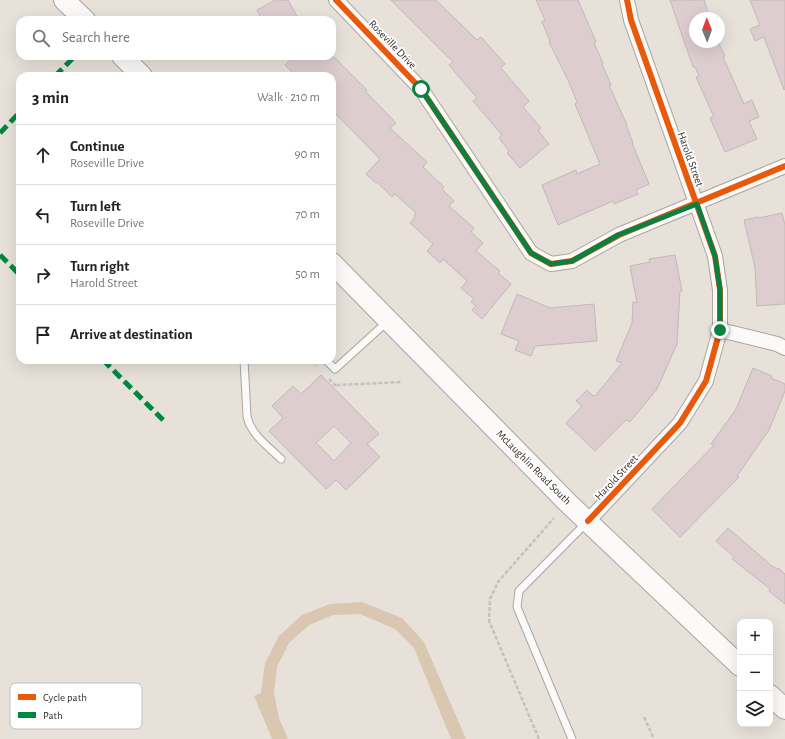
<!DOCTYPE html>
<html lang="en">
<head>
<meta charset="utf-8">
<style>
	:root { --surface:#fff; --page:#f6f6f6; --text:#222; --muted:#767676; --line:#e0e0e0 }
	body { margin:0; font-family:"Alegreya Sans",sans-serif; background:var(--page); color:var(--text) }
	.controls { position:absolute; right:12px; bottom:12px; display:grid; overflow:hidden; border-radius:8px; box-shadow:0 4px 16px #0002 }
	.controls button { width:36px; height:36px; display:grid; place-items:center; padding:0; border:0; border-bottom:1px solid var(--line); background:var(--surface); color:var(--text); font:20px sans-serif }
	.compass { position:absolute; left:689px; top:12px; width:36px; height:36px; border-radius:50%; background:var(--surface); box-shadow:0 4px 16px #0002; rotate:359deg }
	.stop { position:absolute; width:12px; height:12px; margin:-9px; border:3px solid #0b8043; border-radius:50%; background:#fff }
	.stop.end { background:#0b8043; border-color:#fff; box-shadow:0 1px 4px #0008 }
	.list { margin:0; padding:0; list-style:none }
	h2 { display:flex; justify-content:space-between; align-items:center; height:52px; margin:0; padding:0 16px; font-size:17px }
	h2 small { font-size:13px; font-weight:400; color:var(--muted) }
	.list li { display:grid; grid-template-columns:26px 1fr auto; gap:12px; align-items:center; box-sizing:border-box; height:60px; padding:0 16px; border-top:1px solid var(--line) }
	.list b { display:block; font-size:15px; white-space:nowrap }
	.list p { margin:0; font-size:13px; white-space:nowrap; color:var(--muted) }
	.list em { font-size:13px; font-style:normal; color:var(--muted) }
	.icon { flex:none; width:22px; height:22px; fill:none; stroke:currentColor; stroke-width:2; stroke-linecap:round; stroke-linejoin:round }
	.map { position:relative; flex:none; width:785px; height:739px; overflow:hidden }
	.search { position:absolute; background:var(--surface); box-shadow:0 4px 16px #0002; left:16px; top:16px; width:320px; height:44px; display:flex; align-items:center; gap:10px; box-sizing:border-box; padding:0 14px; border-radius:12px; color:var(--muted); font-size:15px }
	.panel { position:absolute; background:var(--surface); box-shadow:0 4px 16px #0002; left:16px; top:72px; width:320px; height:292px; border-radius:12px }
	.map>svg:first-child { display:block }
</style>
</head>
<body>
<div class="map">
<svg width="785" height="739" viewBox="0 0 785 739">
	<rect width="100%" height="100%" fill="#e7e1da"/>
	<!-- green -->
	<path fill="#dac7b1" d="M362 602 402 618 424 642 466 739H451L414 648 395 629 360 614 333 615 309 625 289 643 277 667 274 693 279 718 288 739H272L254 696 261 693 265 663 279 636 302 615 330 604Z"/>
	<!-- building -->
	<g fill="#ddcdce" stroke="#c0bab8" fill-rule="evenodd">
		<path d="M275 0H288L299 20H262L257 10Z"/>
		<path d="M391 0H436L477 40 481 37 505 64 501 68 529 101 523 107 541 128 538 130 549 144 520 168 507 153 509 151 499 138 502 135 473 101 477 98 449 65 453 62Z"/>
		<path d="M536 0H578L596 42 594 43 603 63 602 64 611 85H609L627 125H626L633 143H632L649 184 636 190 638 194 614 204 613 201 558 225 542 185 576 170 577 174 600 164 575 104 577 102 568 80 549 42 550 41 542 22 545 20Z"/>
		<path d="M670 0H704L709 16 702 18H695V42H718L725 56 723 57 744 104 752 100 759 117 749 121 757 139 725 152 710 118 714 117 696 77 699 76 695 67H693Z"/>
		<path d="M750 0H785V89L784 90 764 37 755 41 750 29 760 25Z"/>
		<path d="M294 56H333L367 90 366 92 396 123 390 128 427 162 423 167 444 187 442 189 454 201 449 206 474 228 471 232 483 243 476 251 500 271 498 273 511 284 482 319 472 310 476 306 471 302 474 299 461 288 467 281 443 259 440 263 427 251 433 244 410 223 415 217 414 216 416 213 395 194 392 197 377 182 376 183 366 174 380 159 332 110V76H296L285 65Z"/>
		<path d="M782 213 785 225V304L757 306 755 268 744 220 758 217 759 218Z"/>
		<path d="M675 255 682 291H680L677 344 657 389 630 422 626 420 595 451 566 423 582 406 576 401 587 390 593 396V395L595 396 622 363 616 361 632 323 633 302 637 303 630 266 650 262 649 259Z"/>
		<path d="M517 294 550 308 594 304 597 341 535 346 531 356 515 350 519 341 501 334Z"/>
		<path d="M753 368 772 376 771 378 785 384V391L769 430 737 476 739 477 680 537 652 509 714 445 711 444 736 409Z"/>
		<path d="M321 375 379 434 367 444 380 457 346 490 336 480 326 489 269 431 283 418 272 406 293 386 301 394ZM334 426 351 443 334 461 316 443Z"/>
		<path d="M728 528 772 566 777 569 778 568 785 574V604L769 591 770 589 732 559 734 557 716 541Z"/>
	</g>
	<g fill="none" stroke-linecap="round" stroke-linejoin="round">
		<!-- lane casing -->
		<g stroke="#aaa6a0" stroke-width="9">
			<g id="lane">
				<path d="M244 360 247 416C250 434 269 447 281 459"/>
				<path d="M326 360 335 369 388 321"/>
				<path d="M572 739 517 607 519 591 587 522"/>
			</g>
		</g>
		<!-- street casing -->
		<g stroke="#aaa6a0" stroke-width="16">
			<g id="street">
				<path d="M336 0 421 89 531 253 551 264 572 261 619 235 785 166"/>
				<path d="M720 330 777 344 785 348"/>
				<path d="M588 521 680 423 706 381 720 330V290L715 256 631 20 627 0"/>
			</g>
		</g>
		<!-- secondary casing -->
		<g stroke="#aaa6a0" stroke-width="22">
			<g id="secondary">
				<path d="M64 0 85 20"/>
				<path d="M122 56 142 76"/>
				<path d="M332 263 569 504 740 666"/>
				<path d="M770 695 785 709"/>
			</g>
		</g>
		<!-- path -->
		<g stroke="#c5c1bf" stroke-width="2.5" stroke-dasharray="4 2" stroke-linecap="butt">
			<path d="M311 361 316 366"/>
			<path d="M329 379 337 387 338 385 402 382"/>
			<path d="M644 717 654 739"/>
			<path d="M539 739 489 621 490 599 498 582 554 518"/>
		</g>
		<!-- lane -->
		<use href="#lane" stroke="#fbfaf9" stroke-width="7"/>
		<!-- street -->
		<use href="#street" stroke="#fbfaf9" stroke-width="14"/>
		<!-- secondary -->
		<use href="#secondary" stroke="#fbfaf9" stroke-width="20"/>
		<!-- quiet -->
		<g stroke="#00873e" stroke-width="5" stroke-dasharray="10 5" stroke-linecap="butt">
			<path d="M55 76 75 56"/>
			<path d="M0 133 20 112"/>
			<path d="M0 255 20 275"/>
			<path d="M103 360 165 422"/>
		</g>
		<!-- cycleway casing -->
		<g stroke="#fff" stroke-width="8">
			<g id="cycleway">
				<path d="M336 0 421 89 531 253 551 264 572 261 619 235 785 166"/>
				<path d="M588 521 680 423 706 381 720 330V290L715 256 631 20 627 0"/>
			</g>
		</g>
		<!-- cycleway -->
		<use href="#cycleway" stroke="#e8590c" stroke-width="6"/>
	</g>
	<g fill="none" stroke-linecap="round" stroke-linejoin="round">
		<!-- route -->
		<path stroke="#0b8043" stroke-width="5" d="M421 89 531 253 551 264 572 261 618 235 697 204 715 256 720 290V330"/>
	</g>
	<g text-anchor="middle" stroke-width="3.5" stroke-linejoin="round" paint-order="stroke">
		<!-- street labels -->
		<g font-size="11" fill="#35302b" stroke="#fff">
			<text transform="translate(393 44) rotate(46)" y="4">Roseville Drive</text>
			<text transform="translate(691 159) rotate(70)" y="4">Harold Street</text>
			<text transform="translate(534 467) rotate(45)" y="4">McLaughlin Road South</text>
			<text transform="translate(616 477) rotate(-47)" y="4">Harold Street</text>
		</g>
	</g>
	<!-- legend -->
	<rect x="10" y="683" width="132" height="46" rx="6" fill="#fff" stroke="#c2c1bf" stroke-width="1"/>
	<rect x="18" y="694" width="18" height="6" fill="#e8590c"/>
	<rect x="18" y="712" width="18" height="6" fill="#00873e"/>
	<g font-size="11" fill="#35302b">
		<text x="43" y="701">Cycle path</text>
		<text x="43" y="719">Path</text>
	</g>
</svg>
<div class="controls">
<button>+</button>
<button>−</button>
<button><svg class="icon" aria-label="layers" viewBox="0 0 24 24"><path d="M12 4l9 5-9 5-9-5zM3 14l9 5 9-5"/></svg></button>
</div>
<svg class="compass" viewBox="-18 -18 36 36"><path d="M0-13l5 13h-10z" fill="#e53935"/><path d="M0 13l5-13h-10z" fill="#767676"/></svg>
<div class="stop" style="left:421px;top:89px"></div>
<div class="stop end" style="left:720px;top:330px"></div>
<div class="search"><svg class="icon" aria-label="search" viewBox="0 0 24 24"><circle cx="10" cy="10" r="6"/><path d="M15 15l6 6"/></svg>Search here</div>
<section class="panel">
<h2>3 min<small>Walk · 210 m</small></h2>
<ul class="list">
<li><svg class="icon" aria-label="ahead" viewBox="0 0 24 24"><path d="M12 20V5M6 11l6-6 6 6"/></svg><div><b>Continue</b><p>Roseville Drive</p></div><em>90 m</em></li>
<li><svg class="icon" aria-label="left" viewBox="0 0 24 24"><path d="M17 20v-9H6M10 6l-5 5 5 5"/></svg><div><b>Turn left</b><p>Roseville Drive</p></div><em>70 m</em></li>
<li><svg class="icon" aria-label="right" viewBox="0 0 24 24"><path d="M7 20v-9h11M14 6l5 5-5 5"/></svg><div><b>Turn right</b><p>Harold Street</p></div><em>50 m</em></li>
<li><svg class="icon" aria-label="arrive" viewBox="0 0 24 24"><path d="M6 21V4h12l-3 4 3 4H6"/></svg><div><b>Arrive at destination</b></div></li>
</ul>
</section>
</div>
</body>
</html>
